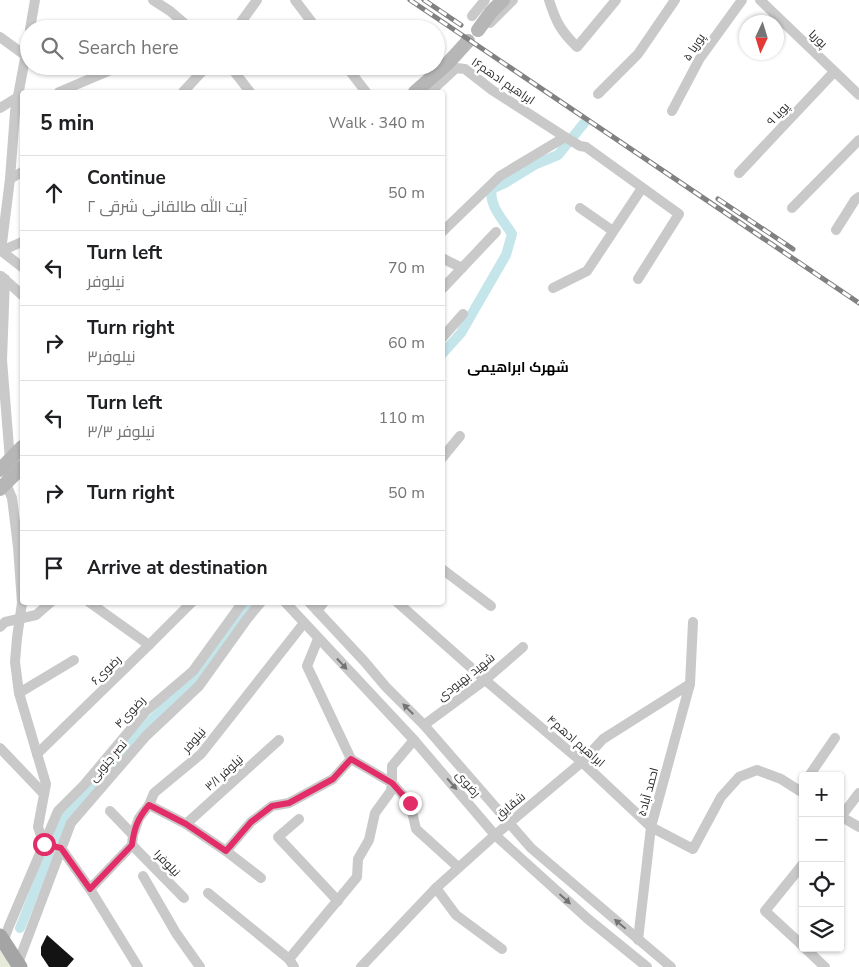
<!DOCTYPE html>
<html lang="en">
<head>
<meta charset="utf-8">
<style>
	:root { --surface:#fff; --page:#f2f2f2; --text:#202124; --muted:#757577; --line:#e0e0e0 }
	body { margin:0; font-family:"Nunito Sans",Cairo,sans-serif; background:var(--page); color:var(--text) }
	.controls { position:absolute; right:15px; bottom:15px; display:grid; overflow:hidden; border-radius:5px; box-shadow:0 1px 4px #0004 }
	.controls button { width:45px; height:45px; display:grid; place-items:center; padding:0; border:0; border-bottom:1px solid var(--line); background:var(--surface); color:var(--text); font:25px sans-serif }
	.compass { position:absolute; left:739px; top:15px; width:45px; height:45px; border-radius:50%; background:var(--surface); box-shadow:0 1px 4px #0004; rotate:184deg }
	.stop { position:absolute; width:15px; height:15px; margin:-11px; border:4px solid #e32d68; border-radius:50%; background:#fff }
	.stop.end { background:#e32d68; border-color:#fff; box-shadow:0 1px 5px #0008 }
	.list { margin:0; padding:0; list-style:none }
	h2 { display:flex; justify-content:space-between; align-items:center; height:65px; margin:0; padding:0 20px; font-size:21px }
	h2 small { font-size:16px; font-weight:400; color:var(--muted) }
	.list li { display:grid; grid-template-columns:32px 1fr auto; gap:15px; align-items:center; box-sizing:border-box; height:75px; padding:0 20px; border-top:1px solid var(--line) }
	.list b { display:block; font-size:19px; white-space:nowrap }
	.list p { margin:0; font-size:16px; white-space:nowrap; color:var(--muted) }
	.list em { font-size:16px; font-style:normal; color:var(--muted) }
	.icon { flex:none; width:28px; height:28px; fill:none; stroke:currentColor; stroke-width:2; stroke-linecap:round; stroke-linejoin:round }
	.map { position:relative; flex:none; width:859px; height:967px; overflow:hidden }
	.search { position:absolute; background:var(--surface); box-shadow:0 1px 4px #0004; left:20px; top:20px; width:425px; height:55px; display:flex; align-items:center; gap:12px; box-sizing:border-box; padding:0 18px; border-radius:28px; color:var(--muted); font-size:19px }
	.panel { position:absolute; background:var(--surface); box-shadow:0 1px 4px #0004; left:20px; top:90px; width:425px; height:515px; border-radius:5px }
	.map>svg:first-child { display:block }
</style>
</head>
<body>
<div class="map">
<svg width="859" height="967" viewBox="0 0 859 967">
	<rect width="100%" height="100%" fill="#fff"/>
	<!-- green -->
	<path fill="#e6ead9" d="M0 950 12 967H0Z"/>
	<g fill="none" stroke-linecap="round" stroke-linejoin="round">
		<!-- canal -->
		<g stroke="#c4e5ea" stroke-width="10">
			<path d="M442 354 461 333 473 312 506 255 512 234C504 221 488 205 492 189L505 183 536 164 558 155 585 122"/>
			<path d="M20 928 65 815 152 720 196 676 245 609 252 602"/>
		</g>
	</g>
	<!-- building -->
	<path fill="#131313" d="M47 935 74 959 67 967H49L41 955V947Z"/>
	<g fill="none" stroke-linecap="round" stroke-linejoin="round">
		<!-- street -->
		<g stroke="#c9c9c9" stroke-width="10">
			<path d="M153 0 170 11 191 29"/>
			<path d="M295 0 317 29"/>
			<path d="M549 0C556 22 560 30 577 47L616 0"/>
			<path d="M760 0 859 95"/>
			<path d="M472 16 485 0"/>
			<path d="M490 23 513 0"/>
			<path d="M30 29 35 0"/>
			<path d="M236 29 257 0"/>
			<path d="M0 37 26 56"/>
			<path d="M230 66 250 92"/>
			<path d="M346 66 366 92"/>
			<path d="M59 92 118 67"/>
			<path d="M183 92 207 66"/>
			<path d="M430 92 456 68 465 69 492 90 565 137 580 146 586 147 679 214 638 279"/>
			<path d="M598 94 638 54 675 0"/>
			<path d="M0 108 18 97"/>
			<path d="M672 111 700 58 742 0"/>
			<path d="M739 173 834 72"/>
			<path d="M10 179 22 172"/>
			<path d="M580 208 613 231"/>
			<path d="M792 208 859 140"/>
			<path d="M836 230 855 200 859 197"/>
			<path d="M442 232 500 176 565 137"/>
			<path d="M22 242 1 251 10 179 15 112 29 37"/>
			<path d="M0 250 22 267"/>
			<path d="M442 258 462 268"/>
			<path d="M1 276 22 295"/>
			<path d="M5 279 2 360 10 460"/>
			<path d="M443 288 496 232"/>
			<path d="M553 288 587 271 642 188"/>
			<path d="M442 338 463 314"/>
			<path d="M442 458 460 436"/>
			<path d="M6 484 12 498 18 547 22 603 17 638 15 662 19 693 46 784 38 827 44 844"/>
			<path d="M442 569 491 606"/>
			<path d="M89 602 149 645"/>
			<path d="M285 602 414 740 495 835 588 919 647 967"/>
			<path d="M309 602 364 661 386 687 424 725 531 848 671 967"/>
			<path d="M397 602 485 680 582 762 651 827 638 940"/>
			<path d="M317 611 324 602"/>
			<path d="M693 622 690 684 651 827 693 849 721 797 739 777 757 770 781 779 803 793"/>
			<path d="M0 627 5 622 36 615 51 602"/>
			<path d="M19 693 74 660"/>
			<path d="M424 725 485 680 523 647"/>
			<path d="M414 740 392 766V783L410 803 416 829 458 867"/>
			<path d="M0 748 44 794"/>
			<path d="M37 754 149 645 192 602"/>
			<path d="M809 776 835 738"/>
			<path d="M149 805 186 824 226 851 261 878"/>
			<path d="M110 811 133 835"/>
			<path d="M840 816 859 827"/>
			<path d="M840 818 859 793"/>
			<path d="M299 819 278 837 338 901"/>
			<path d="M186 824 279 740"/>
			<path d="M132 845 184 898"/>
			<path d="M61 848 90 889 138 967"/>
			<path d="M226 851 251 822 272 806 289 803 333 779 351 759"/>
			<path d="M803 864 765 911 803 946"/>
			<path d="M143 876 176 933 200 967"/>
			<path d="M436 888 456 915 502 949"/>
			<path d="M90 889 132 845 133 835 139 818 149 805 154 793 201 754 304 623"/>
			<path d="M208 893 289 959"/>
			<path d="M3 942 9 926 58 811 84 785 146 711 193 671 243 602"/>
			<path d="M805 948 825 967"/>
			<path d="M18 963 71 823 146 736 199 686 247 619 261 602"/>
			<path d="M294 967 289 959 357 877 358 859 369 840 375 813 391 791 392 783 351 759 307 666 318 639"/>
			<path d="M361 967 436 888 495 835 582 762 603 739 690 684"/>
		</g>
		<!-- secondary -->
		<g stroke="#b6b6b6" stroke-width="14">
			<path d="M478 30 491 12 503 0"/>
			<path d="M415 92 448 63 468 41"/>
			<path d="M0 470 22 447"/>
			<path d="M0 489 22 467"/>
		</g>
		<!-- primary -->
		<path stroke="#a4a4a4" stroke-width="15" d="M0 936 20 967"/>
		<!-- rail casing -->
		<g stroke="#818181" stroke-width="5">
			<g id="rail">
				<path d="M410 0 859 303"/>
				<path d="M424 0 461 25"/>
				<path d="M718 199 793 249"/>
			</g>
		</g>
		<!-- rail -->
		<use href="#rail" stroke="#fff" stroke-width="3" stroke-dasharray="9" stroke-linecap="butt"/>
	</g>
	<!-- one-way arrows -->
	<defs><path id="oneway-solid" d="M-6-.8H1V-3.2L6.5 0L1 3.2V.8H-6Z" transform="scale(1.25)"/></defs>
	<g fill="#737373">
		<use href="#oneway-solid" transform="translate(342 664) rotate(47)"/>
		<use href="#oneway-solid" transform="translate(408 709) rotate(-135)"/>
		<use href="#oneway-solid" transform="translate(452 784) rotate(49)"/>
		<use href="#oneway-solid" transform="translate(565 899) rotate(42)"/>
		<use href="#oneway-solid" transform="translate(620 924) rotate(-140)"/>
	</g>
	<g fill="none" stroke-linecap="round" stroke-linejoin="round">
		<!-- route -->
		<path stroke="#e32d68" stroke-width="6" d="M44 844 61 848 90 889 132 845C134 828 138 818 149 805L186 824 226 851 251 822 272 806 289 803 333 779 351 759 392 783 410 803"/>
	</g>
	<g text-anchor="middle" stroke-width="5" stroke-linejoin="round" paint-order="stroke">
		<!-- street labels -->
		<g font-size="12" fill="#2c2c2c" stroke="#fff">
			<text transform="translate(818 39) rotate(44)" y="4">پوریا</text>
			<text transform="translate(694 47) rotate(-57)" y="4">پوریا ۵</text>
			<text transform="translate(503 81) rotate(34)" y="4">ابراهیم ادهم۱۶</text>
			<text transform="translate(778 114) rotate(-47)" y="4">پویا ۹</text>
			<text transform="translate(106 670) rotate(-44)" y="4">رضوی۶</text>
			<text transform="translate(466 677) rotate(-38)" y="4">شهید بهبودی</text>
			<text transform="translate(130 712) rotate(-47)" y="4">رضوی۴</text>
			<text transform="translate(194 740) rotate(-48)" y="4">نیلوفر</text>
			<text transform="translate(576 741) rotate(41)" y="4">ابراهیم ادهم۴</text>
			<text transform="translate(108 761) rotate(-49)" y="4">نصر جنوبی</text>
			<text transform="translate(224 773) rotate(-42)" y="4">نیلوفر ۳/۱</text>
			<text transform="translate(468 784) rotate(49)" y="4">رضوی</text>
			<text transform="translate(648 792) rotate(-75)" y="4">احمد آباد۵</text>
			<text transform="translate(510 806) rotate(-40)" y="4">شقایق</text>
			<text transform="translate(167 863) rotate(46)" y="4">نیلوفر۱</text>
		</g>
		<!-- neighbourhood labels -->
		<g font-size="14" font-weight="bold" fill="#000" stroke="#fff">
			<text x="518" y="372">شهرک ابراهیمی</text>
		</g>
	</g>
</svg>
<div class="controls">
<button>+</button>
<button>−</button>
<button><svg class="icon" aria-label="locate" viewBox="0 0 24 24"><circle cx="12" cy="12" r="6"/><path d="M12 2v4M12 18v4M2 12h4M18 12h4"/></svg></button>
<button><svg class="icon" aria-label="layers" viewBox="0 0 24 24"><path d="M12 4l9 5-9 5-9-5zM3 14l9 5 9-5"/></svg></button>
</div>
<svg class="compass" viewBox="-18 -18 36 36"><path d="M0-13l5 13h-10z" fill="#e53935"/><path d="M0 13l5-13h-10z" fill="#757577"/></svg>
<div class="stop" style="left:44px;top:844px"></div>
<div class="stop end" style="left:410px;top:803px"></div>
<div class="search"><svg class="icon" aria-label="search" viewBox="0 0 24 24"><circle cx="10" cy="10" r="6"/><path d="M15 15l6 6"/></svg>Search here</div>
<section class="panel">
<h2>5 min<small>Walk · 340 m</small></h2>
<ul class="list">
<li><svg class="icon" aria-label="ahead" viewBox="0 0 24 24"><path d="M12 20V5M6 11l6-6 6 6"/></svg><div><b>Continue</b><p>آیت الله طالقانی شرقی ۲</p></div><em>50 m</em></li>
<li><svg class="icon" aria-label="left" viewBox="0 0 24 24"><path d="M17 20v-9H6M10 6l-5 5 5 5"/></svg><div><b>Turn left</b><p>نیلوفر</p></div><em>70 m</em></li>
<li><svg class="icon" aria-label="right" viewBox="0 0 24 24"><path d="M7 20v-9h11M14 6l5 5-5 5"/></svg><div><b>Turn right</b><p>نیلوفر۳</p></div><em>60 m</em></li>
<li><svg class="icon" aria-label="left" viewBox="0 0 24 24"><path d="M17 20v-9H6M10 6l-5 5 5 5"/></svg><div><b>Turn left</b><p>نیلوفر ۳/۳</p></div><em>110 m</em></li>
<li><svg class="icon" aria-label="right" viewBox="0 0 24 24"><path d="M7 20v-9h11M14 6l5 5-5 5"/></svg><div><b>Turn right</b></div><em>50 m</em></li>
<li><svg class="icon" aria-label="arrive" viewBox="0 0 24 24"><path d="M6 21V4h12l-3 4 3 4H6"/></svg><div><b>Arrive at destination</b></div></li>
</ul>
</section>
</div>
</body>
</html>
